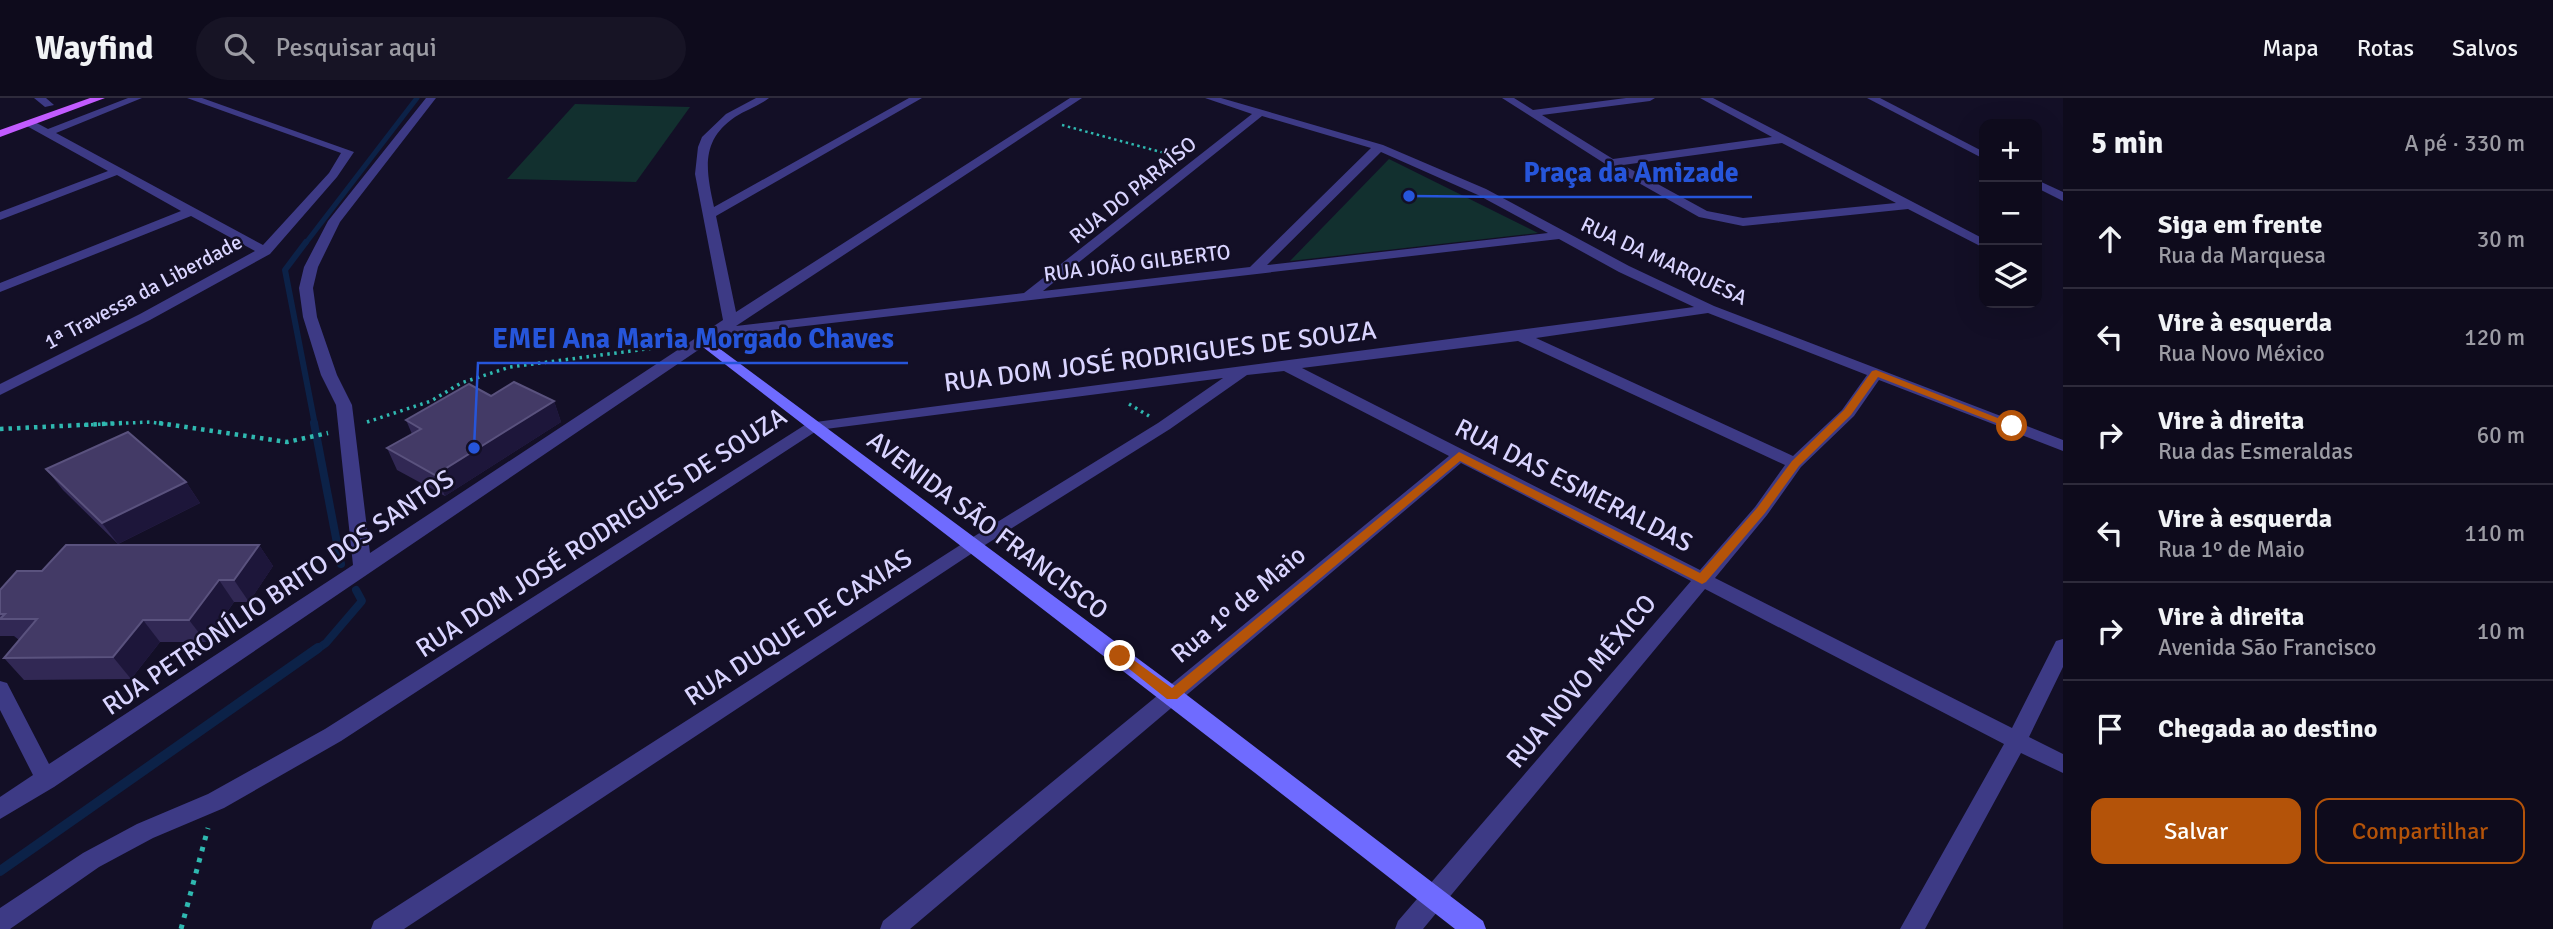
<!DOCTYPE html>
<html lang="pt">
<head>
<meta charset="utf-8">
<style>
	:root { --surface:#0e0b1c; --page:#171425; --text:#f1f3f6; --muted:#9b9ba3; --line:#2e2b3b; --accent:#b45309 }
	body { margin:0; font-family:Signika,sans-serif; background:var(--page); color:var(--text) }
	.controls { position:absolute; right:21px; top:21px; display:grid; overflow:hidden; border-radius:14px; box-shadow:0 7px 28px #0002 }
	.controls button { width:63px; height:63px; display:grid; place-items:center; padding:0; border:0; border-bottom:2px solid var(--line); background:var(--surface); color:var(--text); font:35px sans-serif }
	.stop { position:absolute; width:21px; height:21px; margin:-16px; border:5px solid #b45309; border-radius:50%; background:#fff }
	.stop.end { background:#b45309; border-color:#fff; box-shadow:0 2px 7px #0008 }
	.list { margin:0; padding:0; list-style:none }
	h2 { display:flex; justify-content:space-between; align-items:center; height:91px; margin:0; padding:0 28px; font-size:30px }
	h2 small { font-size:23px; font-weight:400; color:var(--muted) }
	.list li { display:grid; grid-template-columns:46px 1fr auto; gap:21px; align-items:center; box-sizing:border-box; height:98px; padding:0 28px; border-top:2px solid var(--line) }
	.list b { display:block; font-size:26px; white-space:nowrap }
	.list p { margin:0; font-size:23px; white-space:nowrap; color:var(--muted) }
	.list em { font-size:23px; font-style:normal; color:var(--muted) }
	.actions { display:flex; gap:14px; padding:21px 28px }
	.actions a { flex:1; padding:16px 0; border:2px solid var(--accent); border-radius:14px; text-align:center; font-size:24px; color:var(--accent) }
	.actions .main { background:var(--accent); color:#fff }
	.icon { flex:none; width:38px; height:38px; fill:none; stroke:currentColor; stroke-width:2; stroke-linecap:round; stroke-linejoin:round }
	.map { position:relative; flex:none; width:2063px; height:831px; overflow:hidden }
	header { display:flex; align-items:center; gap:42px; box-sizing:border-box; height:98px; padding:0 35px; background:var(--surface); border-bottom:2px solid var(--line) }
	header strong { font-size:33px }
	nav { display:flex; gap:38px; margin-inline-start:auto; font-size:24px }
	.search { width:490px; height:63px; background:var(--page); display:flex; align-items:center; gap:18px; box-sizing:border-box; padding:0 24px; border-radius:38px; color:var(--muted); font-size:26px }
	main { display:flex }
	aside { flex:1; background:var(--surface) }
	.map>svg:first-child { display:block }
</style>
</head>
<body>
<header>
<strong>Wayfind</strong>
<div class="search"><svg class="icon" aria-label="search" viewBox="0 0 24 24"><circle cx="10" cy="10" r="6"/><path d="M15 15l6 6"/></svg>Pesquisar aqui</div>
<nav><a>Mapa</a><a>Rotas</a><a>Salvos</a></nav>
</header>
<main>
<div class="map">
<svg width="2063" height="831" viewBox="0 0 2063 831">
	<rect width="100%" height="100%" fill="#130f26"/>
	<!-- green -->
	<g fill="#12302f">
		<path d="M575 6 690 9 636 84 507 81Z"/>
		<path d="M1389 61 1538 135 1290 163Z"/>
	</g>
	<g fill="none" stroke-linecap="round" stroke-linejoin="round">
		<!-- stream-far3 -->
		<path stroke="#0c2248" stroke-width="5" d="M305 146 417 0"/>
		<!-- stream-far2 -->
		<path stroke="#0c2248" stroke-width="6" d="M306 144 285 172 315 327"/>
		<!-- stream-far1 -->
		<g stroke="#0c2248" stroke-width="8">
			<path d="M314 325 341 466"/>
			<path d="M316 552 326 545 362 503 356 492"/>
		</g>
		<!-- stream -->
		<path stroke="#0c2248" stroke-width="10" d="M0 773 318 550"/>
		<!-- path-far3 -->
		<path stroke="#2fb8b0" stroke-width="2.5" stroke-dasharray="2.5 3.5" stroke-linecap="butt" d="M1062 27 1179 59"/>
		<!-- path-far2 -->
		<g stroke="#2fb8b0" stroke-width="3.5" stroke-dasharray="2.5 4.5" stroke-linecap="butt">
			<path d="M1129 306 1149 318"/>
			<path d="M367 324 431 303 461 285 510 269 654 250"/>
			<path d="M84 327 150 324 171 327"/>
		</g>
		<!-- path-far1 -->
		<g stroke="#2fb8b0" stroke-width="4.5" stroke-dasharray="3.5 5" stroke-linecap="butt">
			<path d="M159 325 287 344 328 335"/>
			<path d="M0 331 122 325"/>
		</g>
		<!-- path -->
		<path stroke="#2fb8b0" stroke-width="5" stroke-dasharray="4.5 7" stroke-linecap="butt" d="M181 831 208 730"/>
		<!-- street -->
		<g fill="#3d3a85" fill-rule="evenodd">
			<path d="M34 0H46L54 7 45 9Z"/>
			<path d="M128 0H142L56 35 263 147 329 75 341 55 187 0H202L354 54 337 79 270 156 150 222 0 297V286L140 216 255 153 191 118 0 194V185L181 113 117 77 0 122V114L108 73 25 27V23H33L48 31Z"/>
			<path d="M426 0H436L340 124 318 169 313 190 317 219 337 277 352 307 370 455 723 222 695 76 698 49 702 39 726 16 756 0H769C759 8 746 12 735 19 700 43 706 72 714 109L909 0H922L716 118 736 214 1070 0H1082L736 228 1024 195 1252 16 1205 0H1221L1383 47 1486 91 1629 168 1714 208 2063 342V353L1879 282 1854 318 1801 369 1767 417 1715 480 2012 630 2056 543 2063 541V569L2029 639 2063 656V675L2021 655 1925 831H1900L2004 646 1705 491 1423 831H1395L1398 823 1691 483 1461 365 910 831H880L883 823 1449 358 1284 273 1247 277 1170 331 977 452 404 831H371L374 823 965 444 1158 325 1223 280 818 332 341 643 224 710 153 740 99 769 10 831H0V810L83 755 137 726 208 696 325 631 808 325 1694 209 1619 174 1559 141 719 238 54 689 0 721V699L33 677 0 612V583L7 585 49 666 353 467 336 307 321 277 303 219 299 190 304 169 328 123ZM1262 18 1371 50 1250 169 1043 193ZM1381 54 1478 97 1548 135 1267 167ZM1708 215 1867 277 1842 312 1793 358 1536 240ZM1518 243 1785 367 1755 409 1700 472 1302 270Z"/>
			<path d="M1502 0H1514L1533 12 1626 0H1655L1650 3 1542 17 1613 61 1772 39 1700 0H1713L1984 141V150L1908 111 1743 128 1699 119 1607 67ZM1782 45 1896 105 1743 120 1707 113 1623 67Z"/>
			<path d="M1867 0H1880L1984 54V61Z"/>
			<path d="M2037 82 2063 94V103L2037 90Z"/>
		</g>
		<!-- secondary -->
		<path fill="#6f6bff" fill-rule="evenodd" d="M704 239 1179 591 1483 823 1486 831H1455C1204 634 951 441 699 246L697 243Z"/>
		<!-- primary -->
		<path fill="#c25bff" fill-rule="evenodd" d="M90 0H105L0 39V32Z"/>
	</g>
	<!-- wall -->
	<g fill="#312854">
		<path d="M491 298 554 303 561 324 445 398 397 372 387 350 412 336 406 322Z"/>
		<path d="M46 371 186 384 200 405 118 446 63 392Z"/>
		<path d="M259 447 273 468 249 504H234L206 544H160L131 581 24 582 4 560 19 542 14 538H0V492Z"/>
	</g>
	<!-- shaded-wall -->
	<g fill="#1d163a">
		<path d="M554 303 561 324 445 398 435 377Z"/>
		<path d="M186 384 200 405 118 446 102 425Z"/>
		<path d="M259 447 273 468 249 504 234 482Z"/>
		<path d="M219 482 234 504 206 544 189 522Z"/>
		<path d="M143 522 160 544 131 581 113 559Z"/>
	</g>
	<!-- building -->
	<g fill="#433a66" stroke="#5a527e" stroke-width="2">
		<path d="M514 284 554 303 435 377 387 350 421 331 406 322 469 286 491 298Z"/>
		<path d="M128 334 186 384 102 425 46 371Z"/>
		<path d="M66 447H259L234 482H219L189 522H143L113 559 4 560 37 521H0L5 516H0V492L17 473H42Z"/>
	</g>
	<!-- route -->
	<path fill="#b45309" d="M1876 272 2018 328 2009 330 1878 279 1851 317 1799 368 1765 415 1706 484 1702 486 1460 363 1177 601H1167L1113 558 1120 553 1124 555 1172 590 1459 354 1700 475 1757 410 1792 363 1844 312 1872 273Z"/>
	<g text-anchor="middle" stroke-width="5" stroke-linejoin="round" paint-order="stroke">
		<!-- far-street labels -->
		<g font-size="21" fill="#d9d4ff" stroke="#130f26">
			<text transform="translate(1133 92) rotate(-39)" y="7">RUA DO PARAÍSO</text>
			<text transform="translate(1664 163) rotate(25)" y="7">RUA DA MARQUESA</text>
			<text transform="translate(1137 165) rotate(-7)" y="7">RUA JOÃO GILBERTO</text>
			<text transform="translate(143 194) rotate(-28)" y="7">1ª Travessa da Liberdade</text>
		</g>
		<!-- street labels -->
		<g font-size="26" fill="#d9d4ff" stroke="#130f26">
			<text transform="translate(1160 258) rotate(-7)" y="9">RUA DOM JOSÉ RODRIGUES DE SOUZA</text>
			<text transform="translate(1574 387) rotate(27)" y="9">RUA DAS ESMERALDAS</text>
			<text transform="translate(988 427) rotate(37)" y="9">AVENIDA SÃO FRANCISCO</text>
			<text transform="translate(601 434) rotate(-33)" y="9">RUA DOM JOSÉ RODRIGUES DE SOUZA</text>
			<text transform="translate(278 494) rotate(-34)" y="9">RUA PETRONÍLIO BRITO DOS SANTOS</text>
			<text transform="translate(1238 506) rotate(-40)" y="9">Rua 1º de Maio</text>
			<text transform="translate(798 529) rotate(-33)" y="9">RUA DUQUE DE CAXIAS</text>
			<text transform="translate(1581 583) rotate(-50)" y="9">RUA NOVO MÉXICO</text>
		</g>
	</g>
	<!-- callouts -->
	<path fill="none" stroke="#2655da" stroke-width="2.5" d="M1409 98L1509 99H1752M474 350L478 265H908"/>
	<g fill="#2655da" stroke="#130f26" stroke-width="2.5">
		<circle cx="1409" cy="98" r="7"/>
		<circle cx="474" cy="350" r="7"/>
	</g>
	<g font-size="28" text-anchor="middle" font-weight="bold" fill="#2655da" stroke="#130f26" stroke-width="5" stroke-linejoin="round" paint-order="stroke">
		<text x="1631" y="84">Praça da Amizade</text>
		<text x="693" y="250">EMEI Ana Maria Morgado Chaves</text>
	</g>
</svg>
<div class="controls">
<button>+</button>
<button>−</button>
<button><svg class="icon" aria-label="layers" viewBox="0 0 24 24"><path d="M12 4l9 5-9 5-9-5zM3 14l9 5 9-5"/></svg></button>
</div>
<div class="stop" style="left:2012px;top:328px"></div>
<div class="stop end" style="left:1120px;top:558px"></div>
</div>
<aside>
<h2>5 min<small>A pé · 330 m</small></h2>
<ul class="list">
<li><svg class="icon" aria-label="ahead" viewBox="0 0 24 24"><path d="M12 20V5M6 11l6-6 6 6"/></svg><div><b>Siga em frente</b><p>Rua da Marquesa</p></div><em>30 m</em></li>
<li><svg class="icon" aria-label="left" viewBox="0 0 24 24"><path d="M17 20v-9H6M10 6l-5 5 5 5"/></svg><div><b>Vire à esquerda</b><p>Rua Novo México</p></div><em>120 m</em></li>
<li><svg class="icon" aria-label="right" viewBox="0 0 24 24"><path d="M7 20v-9h11M14 6l5 5-5 5"/></svg><div><b>Vire à direita</b><p>Rua das Esmeraldas</p></div><em>60 m</em></li>
<li><svg class="icon" aria-label="left" viewBox="0 0 24 24"><path d="M17 20v-9H6M10 6l-5 5 5 5"/></svg><div><b>Vire à esquerda</b><p>Rua 1º de Maio</p></div><em>110 m</em></li>
<li><svg class="icon" aria-label="right" viewBox="0 0 24 24"><path d="M7 20v-9h11M14 6l5 5-5 5"/></svg><div><b>Vire à direita</b><p>Avenida São Francisco</p></div><em>10 m</em></li>
<li><svg class="icon" aria-label="arrive" viewBox="0 0 24 24"><path d="M6 21V4h12l-3 4 3 4H6"/></svg><div><b>Chegada ao destino</b></div></li>
</ul>
<div class="actions"><a class="main">Salvar</a><a>Compartilhar</a></div>
</aside>
</main>
</body>
</html>
